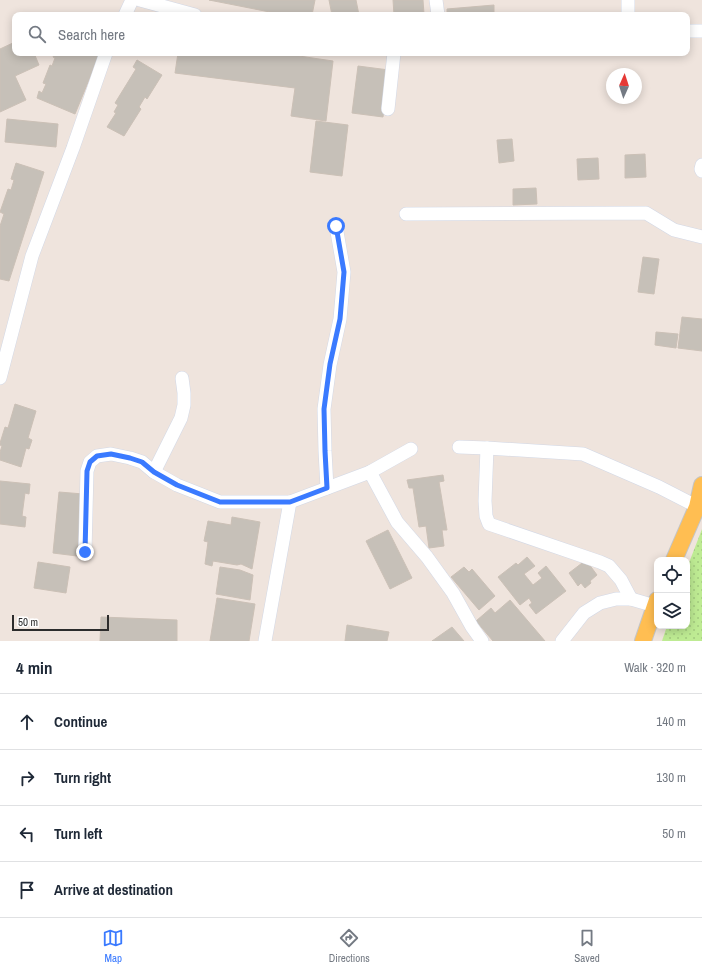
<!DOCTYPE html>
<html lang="en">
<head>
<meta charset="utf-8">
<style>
	:root { --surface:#fff; --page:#f6f6f7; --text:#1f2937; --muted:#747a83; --line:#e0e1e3; --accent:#3a7aff }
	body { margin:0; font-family:"Archivo Narrow",sans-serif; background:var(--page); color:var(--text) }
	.controls { position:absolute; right:12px; bottom:12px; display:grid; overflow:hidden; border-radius:8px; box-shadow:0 2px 10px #0003 }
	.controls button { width:36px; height:36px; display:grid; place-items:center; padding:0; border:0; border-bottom:1px solid var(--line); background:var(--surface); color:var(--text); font:20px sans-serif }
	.compass { position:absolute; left:606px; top:68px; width:36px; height:36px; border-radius:50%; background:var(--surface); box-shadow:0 2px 10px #0003; rotate:3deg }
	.scale { position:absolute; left:12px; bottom:10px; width:97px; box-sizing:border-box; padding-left:4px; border:2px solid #2c2c2c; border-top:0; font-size:11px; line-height:14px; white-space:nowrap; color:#2c2c2c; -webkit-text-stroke:3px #fff; paint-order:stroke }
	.stop { position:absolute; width:12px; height:12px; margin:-9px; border:3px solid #3a7aff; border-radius:50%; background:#fff }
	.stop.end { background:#3a7aff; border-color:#fff; box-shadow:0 1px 4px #0008 }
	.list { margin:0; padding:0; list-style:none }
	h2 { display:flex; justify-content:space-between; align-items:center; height:52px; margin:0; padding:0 16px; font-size:17px }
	h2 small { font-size:13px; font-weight:400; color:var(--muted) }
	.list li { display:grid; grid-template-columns:26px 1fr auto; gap:12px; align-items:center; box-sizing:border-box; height:56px; padding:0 16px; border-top:1px solid var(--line) }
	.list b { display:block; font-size:15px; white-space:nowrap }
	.list em { font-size:13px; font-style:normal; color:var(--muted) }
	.icon { flex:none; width:22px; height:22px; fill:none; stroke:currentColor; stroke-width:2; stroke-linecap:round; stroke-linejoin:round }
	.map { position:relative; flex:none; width:702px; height:641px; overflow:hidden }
	.search { position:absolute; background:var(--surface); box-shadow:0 2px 10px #0003; left:12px; right:12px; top:12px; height:44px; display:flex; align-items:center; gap:10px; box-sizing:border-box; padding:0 14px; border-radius:8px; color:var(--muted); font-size:15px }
	.sheet { height:276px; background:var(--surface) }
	nav { display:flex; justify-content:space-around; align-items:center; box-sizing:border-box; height:56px; border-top:1px solid var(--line); background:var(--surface); font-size:11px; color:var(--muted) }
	nav a { display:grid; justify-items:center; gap:2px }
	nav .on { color:var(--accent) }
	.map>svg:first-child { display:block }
</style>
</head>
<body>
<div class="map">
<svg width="702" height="641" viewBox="0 0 702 641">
	<defs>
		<pattern id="park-dots" width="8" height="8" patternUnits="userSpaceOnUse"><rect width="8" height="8" fill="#beeb93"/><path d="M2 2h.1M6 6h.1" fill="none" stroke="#a3ca7f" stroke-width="1.8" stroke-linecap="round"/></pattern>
	</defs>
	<rect width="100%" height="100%" fill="#efe4dd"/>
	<!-- park -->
	<path fill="url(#park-dots)" d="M702 529V641H662L667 626H687V568Z"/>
	<!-- building -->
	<g fill="#c6c0b8" stroke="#cbc0b6">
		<path d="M209 0H315L312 15H285Z"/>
		<path d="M329 0H356L359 15H332Z"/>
		<path d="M393 0H423L424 14 415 15H394Z"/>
		<path d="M494 5V15H447V9Z"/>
		<path d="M15 42V53H34L39 65 15 76 26 100 0 112V49Z"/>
		<path d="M55 53H100L75 114 37 98 39 91 42 93 46 84 43 83 50 65 52 66 55 58 53 57Z"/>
		<path d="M178 53H300L299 56 333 61 326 121 291 116 295 88 175 73Z"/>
		<path d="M137 60 162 75 147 99 145 97 139 107 141 109 124 136 107 127 116 113 114 112 118 105 115 103 136 69 133 67Z"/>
		<path d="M358 66 389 70 383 117 352 113Z"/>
		<path d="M7 119 58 124 56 147 5 142Z"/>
		<path d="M316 121 348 125 342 176 310 172Z"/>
		<path d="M512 139 514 161 499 163 497 140Z"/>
		<path d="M645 154 646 177 625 178V155Z"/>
		<path d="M598 158 599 179 578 180 577 159Z"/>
		<path d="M16 163 44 172 9 281 0 279V226L4 214 0 212 8 189 11 190 14 180 11 179Z"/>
		<path d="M536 188 537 204 513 205V189Z"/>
		<path d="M643 257 659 259 654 294 638 292Z"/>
		<path d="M682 317 702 319V351L678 348Z"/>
		<path d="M656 332 678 334 676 348 655 345Z"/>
		<path d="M15 404 36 411 28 438 32 440 29 449 26 448 21 467 0 460V452L2 446 0 445V443L5 427 8 428Z"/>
		<path d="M443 475 444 481 439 482 447 530H442L444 546 429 548 426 526 419 527 413 488H409L407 480Z"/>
		<path d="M0 481 30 484 29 494 25 493 22 516 26 517 25 527 0 524Z"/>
		<path d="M59 492 83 494 77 556 53 553Z"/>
		<path d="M232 517 260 522 252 569 241 564 237 565 213 561 212 566 205 564 208 542 204 541 208 521 231 525Z"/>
		<path d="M388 530 412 578 390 589 366 541Z"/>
		<path d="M527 557 535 566 524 574 533 585 542 578 538 573 546 566 566 591 536 614 529 605 532 603 529 598 520 605 498 577 516 563 518 565Z"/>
		<path d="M586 560 597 575 590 581 591 583 585 588 581 583 578 586 569 573Z"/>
		<path d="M38 562 70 567 66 593 34 588Z"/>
		<path d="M220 567 240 570 253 575 250 600 216 594Z"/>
		<path d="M464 567 469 572 472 569 495 596 479 610 451 577Z"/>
		<path d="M217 598 255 604 249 641H210Z"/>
		<path d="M510 600 545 641H493L476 621 491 608 495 613Z"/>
		<path d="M101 617 177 620V641H100Z"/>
		<path d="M347 625 389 632 387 641H345Z"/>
		<path d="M452 627 464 641H432Z"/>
	</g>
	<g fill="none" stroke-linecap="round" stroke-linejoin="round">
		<!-- minor casing -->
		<g stroke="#d2d8e6" stroke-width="14">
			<g id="minor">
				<path d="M140 0 195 15"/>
				<path d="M436 0 438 15"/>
				<path d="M628 0V15"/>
				<path d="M125 15 132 0"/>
				<path d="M687 31H702"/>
				<path d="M388 109 394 53"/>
				<path d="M702 165 701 169 702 171"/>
				<path d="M406 214 646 213 674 230 702 237"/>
				<path d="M0 378 32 256 73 148 106 53"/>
				<path d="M459 447 487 448 583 454 659 487 702 509"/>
				<path d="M487 448 485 501 486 516 489 524 600 562 609 566 621 580 631 599"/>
				<path d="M154 472 181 418 184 405V393L182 378"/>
				<path d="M370 472 397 522 427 557 453 593 472 627 482 641"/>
				<path d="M327 488 325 451 324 409 330 365 340 319 344 272 336 226"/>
				<path d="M85 552 87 471 90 462 97 456 111 454 130 458 142 462 154 472 177 485 220 502H290L370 472 411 449"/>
				<path d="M265 641 290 502"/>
				<path d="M562 641 584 613 600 603 616 599H631L655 606"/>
			</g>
		</g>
		<!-- major casing -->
		<g stroke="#c4c4c4" stroke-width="18">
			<g id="major">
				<path d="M674 560 697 507 702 485"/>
				<path d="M643 641 657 600"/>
			</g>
		</g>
		<!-- minor -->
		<use href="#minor" stroke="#fff" stroke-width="13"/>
		<!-- major -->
		<use href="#major" stroke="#ffbe52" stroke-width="16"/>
	</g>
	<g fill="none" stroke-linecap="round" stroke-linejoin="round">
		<!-- route -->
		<path stroke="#3a7aff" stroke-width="5" d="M85 552 87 471 90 462 97 456 111 454 130 458 142 462 154 472 177 485 220 502H290L327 488 325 451 324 409 330 364 340 319 344 272 336 226"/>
	</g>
</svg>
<div class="controls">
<button><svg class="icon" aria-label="locate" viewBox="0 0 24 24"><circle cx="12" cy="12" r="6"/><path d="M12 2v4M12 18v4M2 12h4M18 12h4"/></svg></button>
<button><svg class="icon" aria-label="layers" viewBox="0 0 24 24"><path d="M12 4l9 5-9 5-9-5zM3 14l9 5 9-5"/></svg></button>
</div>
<svg class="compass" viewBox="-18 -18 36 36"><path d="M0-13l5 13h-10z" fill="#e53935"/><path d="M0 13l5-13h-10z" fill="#747a83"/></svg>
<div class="scale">50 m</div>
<div class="stop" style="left:336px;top:226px"></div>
<div class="stop end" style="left:85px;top:552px"></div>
<div class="search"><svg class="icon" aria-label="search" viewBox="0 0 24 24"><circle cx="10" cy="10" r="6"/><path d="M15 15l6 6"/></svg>Search here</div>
</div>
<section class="sheet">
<h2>4 min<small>Walk · 320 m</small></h2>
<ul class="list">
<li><svg class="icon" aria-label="ahead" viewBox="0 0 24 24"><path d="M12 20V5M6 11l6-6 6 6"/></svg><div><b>Continue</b></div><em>140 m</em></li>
<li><svg class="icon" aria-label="right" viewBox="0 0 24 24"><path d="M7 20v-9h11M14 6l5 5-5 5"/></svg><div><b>Turn right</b></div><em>130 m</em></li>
<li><svg class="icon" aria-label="left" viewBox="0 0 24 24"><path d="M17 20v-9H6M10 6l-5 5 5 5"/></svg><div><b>Turn left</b></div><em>50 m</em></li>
<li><svg class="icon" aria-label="arrive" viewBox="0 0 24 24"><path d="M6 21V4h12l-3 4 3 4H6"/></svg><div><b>Arrive at destination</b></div></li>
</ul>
</section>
<nav>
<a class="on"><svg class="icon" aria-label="map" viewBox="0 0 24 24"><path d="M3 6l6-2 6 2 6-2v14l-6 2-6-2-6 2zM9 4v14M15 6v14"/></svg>Map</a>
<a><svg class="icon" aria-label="directions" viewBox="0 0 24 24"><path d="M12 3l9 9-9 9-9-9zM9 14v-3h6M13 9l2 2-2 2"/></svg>Directions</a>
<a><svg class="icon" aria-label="saved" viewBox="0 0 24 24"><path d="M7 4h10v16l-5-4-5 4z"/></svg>Saved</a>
</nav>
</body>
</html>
